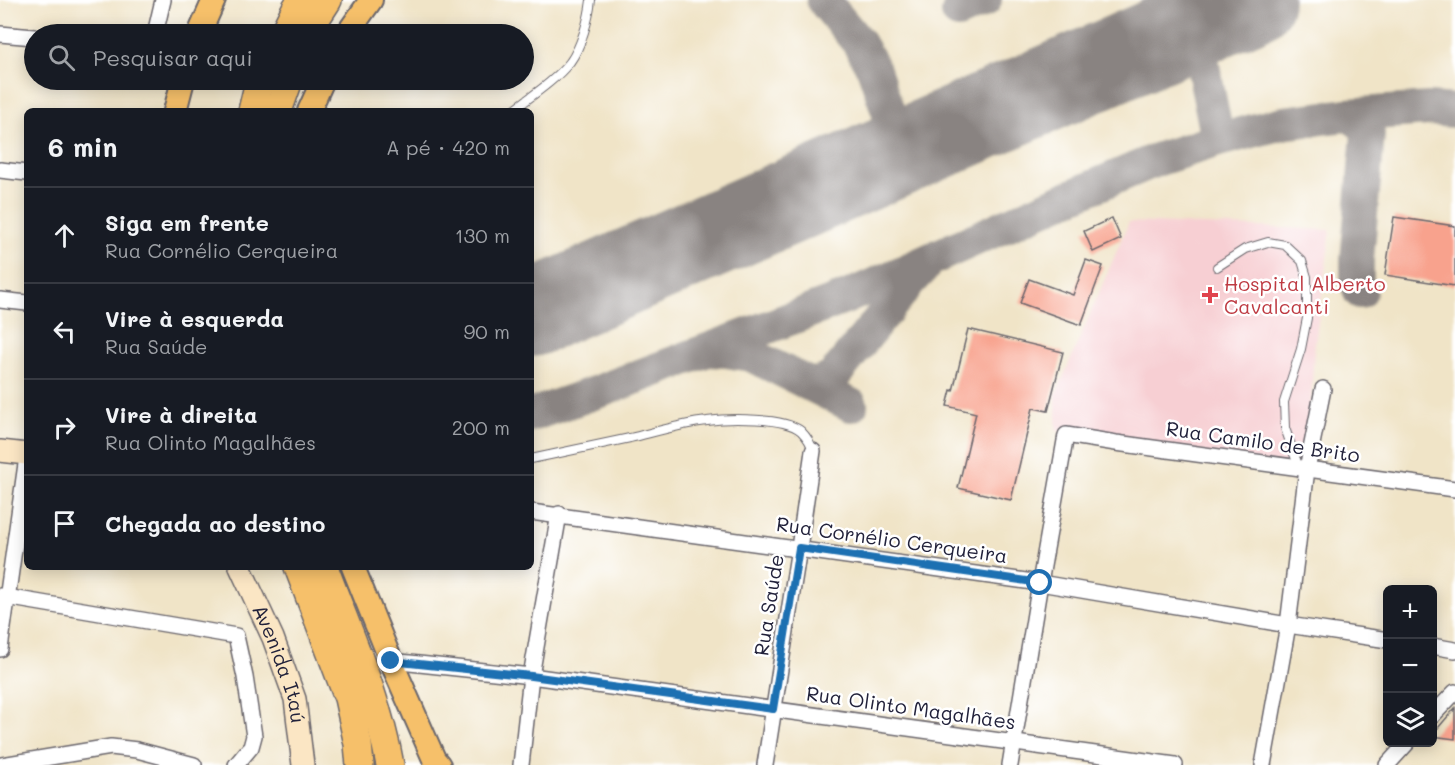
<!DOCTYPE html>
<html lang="pt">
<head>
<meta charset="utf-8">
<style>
	:root { --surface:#171b24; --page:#242831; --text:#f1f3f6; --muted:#9ea1a6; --line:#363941 }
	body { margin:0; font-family:Mali,sans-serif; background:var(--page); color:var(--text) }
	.controls { position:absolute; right:18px; bottom:18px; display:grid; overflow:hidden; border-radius:9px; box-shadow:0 3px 15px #0003 }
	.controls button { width:54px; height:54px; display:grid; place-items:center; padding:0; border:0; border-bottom:2px solid var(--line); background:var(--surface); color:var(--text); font:30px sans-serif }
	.stop { position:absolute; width:18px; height:18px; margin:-14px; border:4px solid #1f6fb2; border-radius:50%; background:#fff }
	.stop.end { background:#1f6fb2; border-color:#fff; box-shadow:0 2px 6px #0008 }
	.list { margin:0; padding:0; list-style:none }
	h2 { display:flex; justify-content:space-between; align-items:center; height:78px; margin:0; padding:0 24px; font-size:26px }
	h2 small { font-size:20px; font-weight:400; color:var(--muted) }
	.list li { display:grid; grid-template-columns:39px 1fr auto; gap:18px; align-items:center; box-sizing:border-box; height:96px; padding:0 24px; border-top:2px solid var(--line) }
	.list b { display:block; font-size:22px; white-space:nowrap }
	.list p { margin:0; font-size:20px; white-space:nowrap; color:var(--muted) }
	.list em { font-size:20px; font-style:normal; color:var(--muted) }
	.icon { flex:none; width:33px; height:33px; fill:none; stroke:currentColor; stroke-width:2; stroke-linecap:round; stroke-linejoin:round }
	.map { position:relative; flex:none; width:1455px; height:765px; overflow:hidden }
	.search { position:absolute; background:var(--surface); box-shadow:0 3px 15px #0003; left:24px; top:24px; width:510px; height:66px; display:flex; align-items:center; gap:15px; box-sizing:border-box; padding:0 21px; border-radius:33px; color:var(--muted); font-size:22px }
	.panel { position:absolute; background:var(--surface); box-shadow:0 3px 15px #0003; left:24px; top:108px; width:510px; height:462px; border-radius:9px }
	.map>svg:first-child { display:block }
</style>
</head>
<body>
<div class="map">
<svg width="1455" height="765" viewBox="0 0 1455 765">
	<rect width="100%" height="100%" fill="#fff"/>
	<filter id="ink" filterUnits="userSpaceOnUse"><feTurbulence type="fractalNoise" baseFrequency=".0167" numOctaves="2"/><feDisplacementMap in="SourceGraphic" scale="12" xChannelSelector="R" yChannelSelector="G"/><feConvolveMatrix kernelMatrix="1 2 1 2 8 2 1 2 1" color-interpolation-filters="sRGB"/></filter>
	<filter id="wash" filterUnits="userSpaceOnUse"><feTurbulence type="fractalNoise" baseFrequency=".008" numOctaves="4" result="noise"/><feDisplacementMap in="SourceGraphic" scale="24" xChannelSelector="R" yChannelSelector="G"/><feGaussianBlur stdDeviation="1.35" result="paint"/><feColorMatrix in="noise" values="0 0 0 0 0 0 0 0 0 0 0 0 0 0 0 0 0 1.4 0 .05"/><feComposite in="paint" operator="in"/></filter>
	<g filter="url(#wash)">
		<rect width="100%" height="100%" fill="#f0e4c7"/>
		<!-- built -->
		<path fill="#f7cfd3" d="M1129 222 1331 230 1314 351 1307 469 1066 435 1056 429V394Z"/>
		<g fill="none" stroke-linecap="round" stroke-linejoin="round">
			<!-- taxiway -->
			<g stroke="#898381" stroke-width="34">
				<path d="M823 0 858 42 874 70 897 138 912 148"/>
				<path d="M1185 0C1192 15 1197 14 1212 17"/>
				<path d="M958 12 985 0"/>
				<path d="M1206 20 1201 27 1198 41 1215 125 1220 132 1228 137"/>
				<path d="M1347 115C1356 119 1365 124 1368 134L1357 260V282L1360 292"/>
				<path d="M710 350 726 351 751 355 851 405"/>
				<path d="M808 384 822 383 833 377 908 284 923 268"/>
				<path d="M531 415 600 391 847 297 1060 201 1156 160 1218 140 1283 123 1347 115 1429 109 1455 111"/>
			</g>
			<!-- runway -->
			<path stroke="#898381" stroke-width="86" d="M531 314 1251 0"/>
		</g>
		<g id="blocks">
			<!-- building -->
			<g fill="#f8a28d">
				<path d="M1394 217 1455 226V286L1385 275Z"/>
				<path d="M1112 218 1121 239 1093 252 1084 231Z"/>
				<path d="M1086 260 1103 266 1081 325 1020 303 1029 279 1073 295Z"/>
				<path d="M968 329 1063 352 1048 411 1033 408 1011 500 958 488 976 413 947 406 951 390 953 391Z"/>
				<path d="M1455 708V739L1432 736V735Z"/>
			</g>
		</g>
	</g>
	<g filter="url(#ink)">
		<use href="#blocks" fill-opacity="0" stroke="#6a666c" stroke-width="1.5"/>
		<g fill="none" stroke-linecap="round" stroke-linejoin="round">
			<!-- lane casing -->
			<g stroke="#6a666c" stroke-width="10">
				<g id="lane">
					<path d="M512 111C530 97 556 80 570 62 581 47 589 19 591 0"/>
					<path d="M1217 267 1245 249 1268 242 1285 245 1302 261 1307 277V318L1301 349 1284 402 1285 428 1299 468"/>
					<path d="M531 459C564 452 597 445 630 438 655 432 681 424 707 421 728 418 785 417 801 431 807 437 811 443 813 451"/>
				</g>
			</g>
			<!-- street casing -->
			<g stroke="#6a666c" stroke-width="18">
				<g id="street">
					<path d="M0 34 34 37"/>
					<path d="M155 34 163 0"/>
					<path d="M0 170 27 173"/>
					<path d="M0 300 27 303"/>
					<path d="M531 512 1040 583 1288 625 1388 640"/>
					<path d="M0 596 236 636 245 677 254 736 251 747 236 765"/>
					<path d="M1432 646 1455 650"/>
					<path d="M0 649 27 457"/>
					<path d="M391 661 531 676 1175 765"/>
					<path d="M1432 716 1455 692"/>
					<path d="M2 765 111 747 137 750 194 765"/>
					<path d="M521 765 531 676 559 514"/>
					<path d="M765 765 799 548 813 451"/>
					<path d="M1010 765 1040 583 1066 435 1116 443 1455 489"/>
					<path d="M1263 765 1288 625 1307 469 1323 389"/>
					<path d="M1387 765 1408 742"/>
				</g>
			</g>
			<!-- secondary casing -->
			<g stroke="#6a666c" stroke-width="24">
				<g id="secondary">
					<path d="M0 451 27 454"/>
					<path id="s1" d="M240 567 273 638 295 699 303 765"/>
				</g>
			</g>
			<!-- primary casing -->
			<g stroke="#6a666c" stroke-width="26">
				<g id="primary">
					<path d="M199 34 214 0"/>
					<path d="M347 34 371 0"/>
					<path d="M175 111 183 80"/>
					<path d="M309 111 323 80"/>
					<path d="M353 567 391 661 434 759 439 765"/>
				</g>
			</g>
			<!-- highway casing -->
			<g stroke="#6a666c" stroke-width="30">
				<g id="highway">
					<path d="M283 34 296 8 301 0"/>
					<path d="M306 34 328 0"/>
					<path d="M252 111 257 90 262 80"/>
					<path d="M278 111 289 80"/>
					<path d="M298 567 348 698 358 744 360 765"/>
					<path d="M324 567C348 632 378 697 390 765"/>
				</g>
			</g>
			<!-- lane -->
			<use href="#lane" stroke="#fff" stroke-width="8"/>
			<!-- street -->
			<use href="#street" stroke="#fff" stroke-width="15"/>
			<!-- secondary -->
			<use href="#secondary" stroke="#fbe6c4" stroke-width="21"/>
			<!-- primary -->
			<use href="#primary" stroke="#f6c06b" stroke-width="22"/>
			<!-- highway -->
			<use href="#highway" stroke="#f6c06b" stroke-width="27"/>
		</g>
	</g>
	<g fill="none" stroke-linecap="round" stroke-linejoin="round" filter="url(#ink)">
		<!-- route -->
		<path stroke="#1f6fb2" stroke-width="8" d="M391 661 531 676 773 709 799 548 1040 583"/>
	</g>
	<!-- markers -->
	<path fill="#e0444e" stroke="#fff" stroke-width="2" d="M1207 286h6v6h6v6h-6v6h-6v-6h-6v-6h6z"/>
	<g text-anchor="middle" stroke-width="5" stroke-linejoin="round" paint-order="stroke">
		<!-- health labels -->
		<g font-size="20" fill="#be3a42" stroke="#fff" text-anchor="start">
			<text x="1224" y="291">Hospital Alberto<tspan x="1224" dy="23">Cavalcanti</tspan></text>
		</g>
		<!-- street labels -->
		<g font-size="20" fill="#22223b" stroke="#fff">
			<text transform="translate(1263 442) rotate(8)" y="7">Rua Camilo de Brito</text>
			<text transform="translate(892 540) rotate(8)" y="7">Rua Cornélio Cerqueira</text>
			<text transform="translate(769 605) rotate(-81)" y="7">Rua Saúde</text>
			<text dy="7" stroke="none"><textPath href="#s1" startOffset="105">Avenida Itaú</textPath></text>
			<text transform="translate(911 708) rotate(8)" y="7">Rua Olinto Magalhães</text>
		</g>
	</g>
</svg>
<div class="controls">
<button>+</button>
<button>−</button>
<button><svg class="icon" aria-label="layers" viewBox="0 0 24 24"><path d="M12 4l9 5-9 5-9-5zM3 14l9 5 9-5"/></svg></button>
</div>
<div class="stop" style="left:1040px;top:583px"></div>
<div class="stop end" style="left:391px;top:661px"></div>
<div class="search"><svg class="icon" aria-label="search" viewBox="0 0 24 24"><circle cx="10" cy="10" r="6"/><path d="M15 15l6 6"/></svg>Pesquisar aqui</div>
<section class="panel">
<h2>6 min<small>A pé · 420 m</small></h2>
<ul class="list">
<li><svg class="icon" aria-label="ahead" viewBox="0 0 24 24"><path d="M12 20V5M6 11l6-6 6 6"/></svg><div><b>Siga em frente</b><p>Rua Cornélio Cerqueira</p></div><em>130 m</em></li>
<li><svg class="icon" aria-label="left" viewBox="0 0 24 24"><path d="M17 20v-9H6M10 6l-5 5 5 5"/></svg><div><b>Vire à esquerda</b><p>Rua Saúde</p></div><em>90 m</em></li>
<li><svg class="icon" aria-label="right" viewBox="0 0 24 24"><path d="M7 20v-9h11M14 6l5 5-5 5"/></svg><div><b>Vire à direita</b><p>Rua Olinto Magalhães</p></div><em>200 m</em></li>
<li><svg class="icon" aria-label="arrive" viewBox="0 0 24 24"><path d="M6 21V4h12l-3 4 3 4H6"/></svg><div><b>Chegada ao destino</b></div></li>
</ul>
</section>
</div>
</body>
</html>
